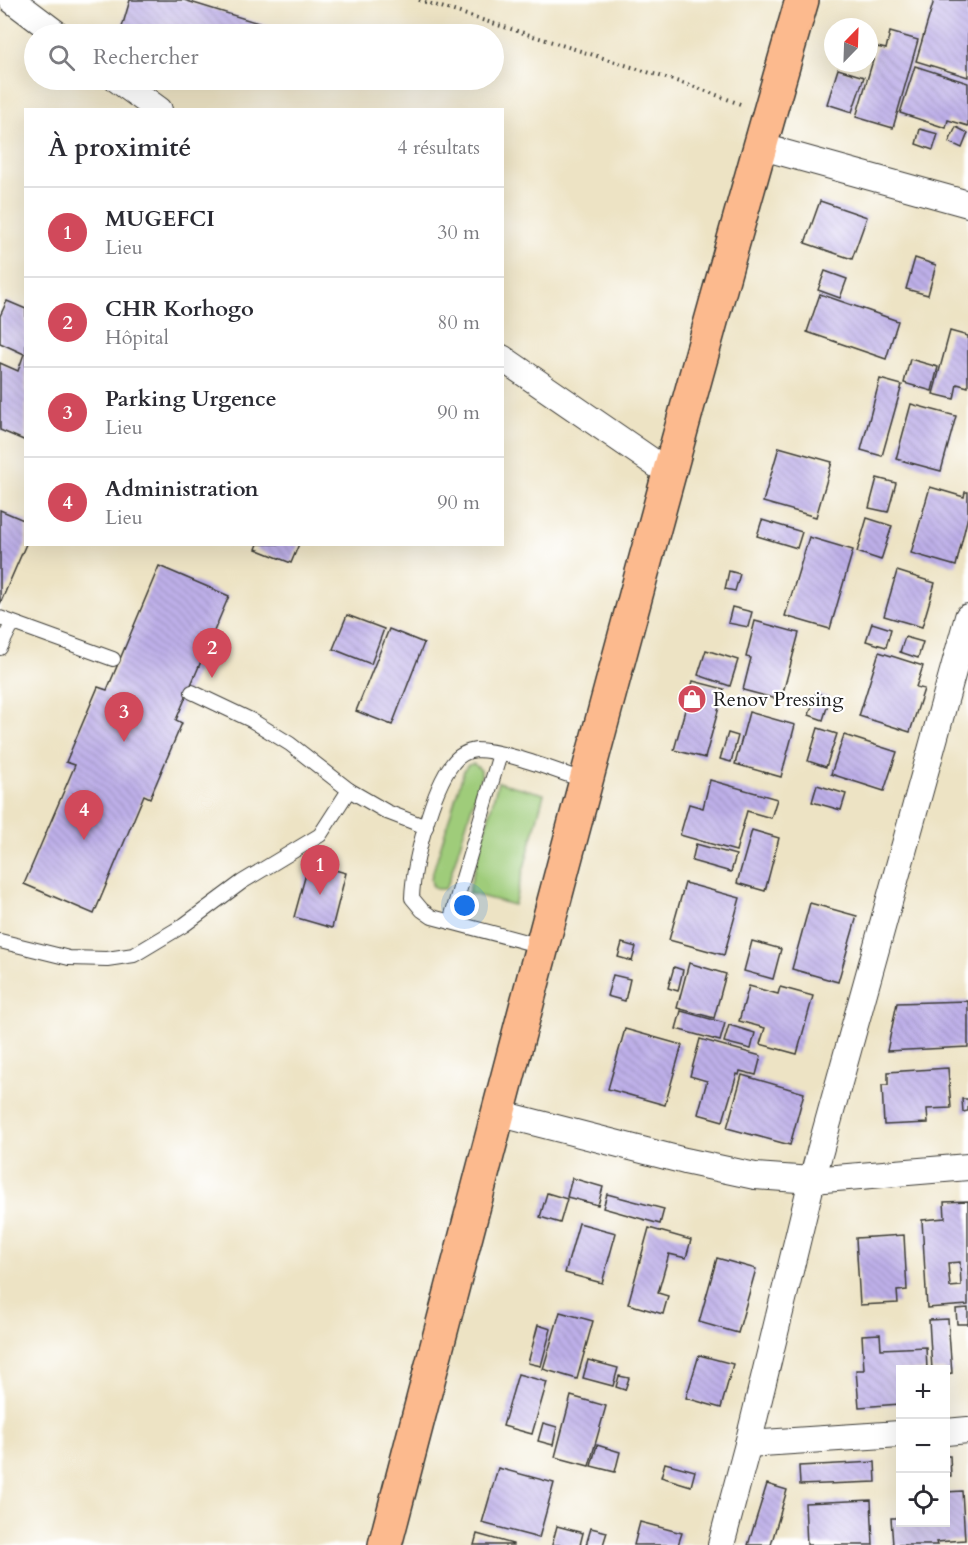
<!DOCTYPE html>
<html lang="fr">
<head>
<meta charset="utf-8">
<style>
	:root { --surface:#fff; --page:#f2f2f3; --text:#2b2b33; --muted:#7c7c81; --line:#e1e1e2; --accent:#d1495b }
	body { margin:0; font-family:Cardo,serif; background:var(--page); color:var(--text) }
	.controls { position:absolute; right:18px; bottom:18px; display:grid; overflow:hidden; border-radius:0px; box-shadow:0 6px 24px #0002 }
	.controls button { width:54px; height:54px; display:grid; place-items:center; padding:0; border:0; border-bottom:2px solid var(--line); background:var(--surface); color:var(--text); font:30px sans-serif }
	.compass { position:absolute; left:824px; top:18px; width:54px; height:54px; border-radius:50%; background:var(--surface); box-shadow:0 6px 24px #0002; rotate:23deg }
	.you { position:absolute; left:465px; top:906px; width:21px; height:21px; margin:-15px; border:4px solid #fff; border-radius:50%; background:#1a73e8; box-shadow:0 0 0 9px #1a73e833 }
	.badge { display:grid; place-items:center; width:39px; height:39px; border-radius:50%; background:var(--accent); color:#fff; font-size:20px; font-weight:700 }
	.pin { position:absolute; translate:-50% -50px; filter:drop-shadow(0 2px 3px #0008) }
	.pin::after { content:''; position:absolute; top:32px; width:21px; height:18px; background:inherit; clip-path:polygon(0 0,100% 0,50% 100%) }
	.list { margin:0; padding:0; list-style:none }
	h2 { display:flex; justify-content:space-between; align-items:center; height:78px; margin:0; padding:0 24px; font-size:26px }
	h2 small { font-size:20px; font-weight:400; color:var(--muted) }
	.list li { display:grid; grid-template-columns:39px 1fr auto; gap:18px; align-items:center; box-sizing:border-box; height:90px; padding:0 24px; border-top:2px solid var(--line) }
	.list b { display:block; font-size:22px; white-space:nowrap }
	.list p { margin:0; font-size:20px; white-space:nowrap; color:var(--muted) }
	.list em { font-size:20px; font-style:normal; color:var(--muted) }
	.icon { flex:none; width:33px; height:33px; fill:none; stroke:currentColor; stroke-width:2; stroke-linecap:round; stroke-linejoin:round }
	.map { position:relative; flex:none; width:968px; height:1545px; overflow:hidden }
	.search { position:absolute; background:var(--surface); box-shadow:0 6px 24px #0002; left:24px; top:24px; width:480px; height:66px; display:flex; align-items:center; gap:15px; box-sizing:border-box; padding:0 21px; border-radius:33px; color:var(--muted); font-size:22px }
	.panel { position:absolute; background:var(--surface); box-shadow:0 6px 24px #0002; left:24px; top:108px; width:480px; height:438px; border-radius:0px }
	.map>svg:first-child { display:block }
</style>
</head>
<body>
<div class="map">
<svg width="968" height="1545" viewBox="0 0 968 1545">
	<defs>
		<pattern id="building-back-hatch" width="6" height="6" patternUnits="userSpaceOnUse" patternTransform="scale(1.5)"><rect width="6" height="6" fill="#bdafe8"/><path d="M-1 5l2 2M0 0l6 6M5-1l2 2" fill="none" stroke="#a296c6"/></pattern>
	</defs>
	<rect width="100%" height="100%" fill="#fff"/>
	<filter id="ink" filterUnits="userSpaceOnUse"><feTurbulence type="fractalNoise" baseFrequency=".0167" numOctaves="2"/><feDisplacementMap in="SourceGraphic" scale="12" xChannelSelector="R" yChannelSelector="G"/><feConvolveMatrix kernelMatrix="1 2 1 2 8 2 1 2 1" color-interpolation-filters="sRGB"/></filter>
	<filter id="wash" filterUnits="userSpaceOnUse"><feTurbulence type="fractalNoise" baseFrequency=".008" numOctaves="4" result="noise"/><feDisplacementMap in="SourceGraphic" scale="24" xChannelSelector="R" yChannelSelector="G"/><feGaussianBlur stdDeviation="1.35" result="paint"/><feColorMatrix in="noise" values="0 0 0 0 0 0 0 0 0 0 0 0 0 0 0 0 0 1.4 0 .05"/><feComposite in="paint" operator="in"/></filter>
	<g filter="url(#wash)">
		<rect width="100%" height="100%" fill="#ede3c4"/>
		<!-- grass -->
		<g fill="#9fcc7a" stroke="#5e744b" stroke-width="1.5">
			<path d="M474 764 481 770V776L448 884 445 889H436L432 885 431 878 464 770 468 765Z"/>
			<path d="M498 782 544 794 514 905 468 893Z"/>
		</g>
		<g id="blocks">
			<!-- building -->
			<g fill="url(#building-back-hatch)" fill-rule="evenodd">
				<path d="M130 0H184L281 30 279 34H120Z"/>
				<path d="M934 0H968V77L916 61Z"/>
				<path d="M890 32 918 40 893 128 856 117 877 47 886 49Z"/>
				<path d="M915 66 968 83V126L948 120 946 128 900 113Z"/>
				<path d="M838 69 864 77 852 112 827 104Z"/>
				<path d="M240 80H265L263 87Z"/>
				<path d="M956 127 968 133 962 148 949 142Z"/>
				<path d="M920 129 938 134 933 150 916 144Z"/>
				<path d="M820 201 867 217 852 259 805 243Z"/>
				<path d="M915 258 936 265 928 295 906 289Z"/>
				<path d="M825 271 847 279 840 298 818 290Z"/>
				<path d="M820 294 898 321 886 359 807 332Z"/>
				<path d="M7 301 26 309V441L0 430V363L18 371 24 354 0 343V316Z"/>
				<path d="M950 331 968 336V387L957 384 954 399 933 394Z"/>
				<path d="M910 359 938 367 932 391 904 383Z"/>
				<path d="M880 379 902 385 882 456 861 450Z"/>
				<path d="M911 404 956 416 941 471 896 459Z"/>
				<path d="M779 447 832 462 816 517 763 502Z"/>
				<path d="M877 478 896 483 888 512 869 508Z"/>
				<path d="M930 487 964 497 965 492H968V516L956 566 911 553Z"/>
				<path d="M0 510 26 521V544L0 604Z"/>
				<path d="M867 518 892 526 881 560 857 552Z"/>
				<path d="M762 520 802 532 797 548 757 536Z"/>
				<path d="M809 537 853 550 830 629 785 616Z"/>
				<path d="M258 544H299L291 563 256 549Z"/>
				<path d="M159 566 229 596 176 720 182 723 150 798 144 795 94 914 24 884 75 765 66 762 98 687 107 690Z"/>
				<path d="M729 571 740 574 735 591 725 589Z"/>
				<path d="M897 571 935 583 922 627 884 616Z"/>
				<path d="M732 607 752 612 748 627 728 623Z"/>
				<path d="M347 615 384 629 371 664 333 649Z"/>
				<path d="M755 621 799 633 781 700 743 690 751 658 746 657Z"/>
				<path d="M872 623 891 629 886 647 866 641Z"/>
				<path d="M389 629 424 643 392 725 356 711Z"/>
				<path d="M905 637 923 642 918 658 900 652Z"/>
				<path d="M706 650 738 660 730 686 698 675Z"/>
				<path d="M879 652 923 666 916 687 924 689 910 732 859 716Z"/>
				<path d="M693 681 724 689 705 758 674 750Z"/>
				<path d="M816 693 830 698 823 720 809 715Z"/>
				<path d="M749 712 795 725 781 777 735 764Z"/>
				<path d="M818 728 837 734 826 767 808 761Z"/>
				<path d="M728 733 738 736 731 762 720 759Z"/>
				<path d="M844 735 897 752 884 791 831 774Z"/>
				<path d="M710 780 777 799 771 818 747 811 736 851 680 835 689 804 703 808Z"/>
				<path d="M817 785 846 794 841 810 812 802Z"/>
				<path d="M752 830 779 838 765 891 737 883Z"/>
				<path d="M696 844 736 855 731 872 692 861Z"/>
				<path d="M309 863 346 873 332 928 294 917Z"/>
				<path d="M685 883 740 898 724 955 669 940Z"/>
				<path d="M810 903 857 916 838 982 792 969Z"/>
				<path d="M752 941 781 949 773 979 744 971Z"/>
				<path d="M622 943 636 947 632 961 618 957Z"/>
				<path d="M689 963 726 974 714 1018 677 1008Z"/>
				<path d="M674 967 683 970 678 991 668 988Z"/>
				<path d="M613 975 630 979 625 1001 607 996Z"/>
				<path d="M749 986 778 994 780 987 813 996 797 1054 760 1044 765 1028 739 1021Z"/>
				<path d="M968 1001V1047L887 1051 897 1003Z"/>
				<path d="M681 1011 725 1023 720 1041 676 1029Z"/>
				<path d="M729 1025 755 1033 751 1049 724 1042Z"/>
				<path d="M625 1029 682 1045 665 1105 608 1089Z"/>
				<path d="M700 1039 761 1056 756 1075 740 1071 739 1075 737 1074 723 1121 698 1114 707 1081 690 1076Z"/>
				<path d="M948 1068 951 1108 927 1109 928 1123 884 1125 882 1085H888V1072Z"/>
				<path d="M742 1075 804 1093 790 1145 727 1128Z"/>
				<path d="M962 1099H968V1111L963 1112Z"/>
				<path d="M572 1178 603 1187 598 1205 567 1197Z"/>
				<path d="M547 1193 567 1199 560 1223 540 1217Z"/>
				<path d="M607 1194 664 1209 660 1224 603 1208Z"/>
				<path d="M968 1201V1305L927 1308 922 1220 945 1218 944 1202ZM960 1262 961 1286 950 1287 948 1263Z"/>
				<path d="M579 1223 616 1233 602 1283 565 1273Z"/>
				<path d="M649 1228 691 1240 686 1258 669 1254 658 1293 668 1296 663 1314 628 1304Z"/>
				<path d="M904 1235 907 1290 897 1291 898 1303 860 1305 856 1238Z"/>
				<path d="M717 1258 756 1269 738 1333 699 1322Z"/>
				<path d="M968 1308V1324H957L956 1309Z"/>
				<path d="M560 1312 593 1321 577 1379 543 1369Z"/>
				<path d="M948 1319 952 1373 946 1374V1370H932L929 1320Z"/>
				<path d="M538 1325 551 1329 541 1366 528 1363Z"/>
				<path d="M880 1334 881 1349 926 1347 927 1370H900V1404L859 1407 856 1370H864L862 1335Z"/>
				<path d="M699 1355 733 1364 721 1408 686 1398Z"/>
				<path d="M588 1360 618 1368 613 1386 583 1378Z"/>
				<path d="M518 1374 547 1382 532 1434 503 1426Z"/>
				<path d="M619 1376 629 1378 625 1390 616 1387Z"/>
				<path d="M571 1396 606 1406 589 1466 555 1457Z"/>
				<path d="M543 1423 557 1427 553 1445 538 1441Z"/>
				<path d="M597 1445 620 1452 615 1472 591 1466Z"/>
				<path d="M946 1456H950L951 1476H946Z"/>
				<path d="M875 1462 876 1482 800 1485 799 1466Z"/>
				<path d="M665 1463 695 1471 691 1486 661 1477Z"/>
				<path d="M498 1468 554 1483 539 1538 482 1523Z"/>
				<path d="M767 1484 787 1490 771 1545H748Z"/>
				<path d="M962 1491 965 1540 936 1542 937 1545H893L891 1518H900V1522H946V1492Z"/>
				<path d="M871 1500 873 1545H807L805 1503Z"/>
				<path d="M640 1522 682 1533 678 1545H634Z"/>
				<path d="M557 1526 583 1533 580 1545H552Z"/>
				<path d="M591 1528 607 1532 603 1545H586Z"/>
				<path d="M477 1534 513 1544V1545H474Z"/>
			</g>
		</g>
	</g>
	<g filter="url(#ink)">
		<use href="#blocks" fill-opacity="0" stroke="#3b3a35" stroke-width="1.5"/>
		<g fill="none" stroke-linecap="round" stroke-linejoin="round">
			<!-- service casing -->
			<g stroke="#3b3a35" stroke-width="16">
				<g id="service">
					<path d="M0 618 113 659"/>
					<path d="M0 648 12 624"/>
					<path d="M192 692 251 720 290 744 349 790 387 812 426 827"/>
					<path d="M450 922 500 754"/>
					<path d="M0 941 69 958 107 959 134 955 184 925 242 882 320 835 349 790"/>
					<path d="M541 946 432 917 422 910 412 898C413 864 432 789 453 763 458 756 467 751 476 750 504 750 558 772 586 781"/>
				</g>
			</g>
			<!-- minor casing -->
			<g stroke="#3b3a35" stroke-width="28">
				<g id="minor">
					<path d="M12 0 57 34"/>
					<path d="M118 80 159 110"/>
					<path d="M759 146 968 204"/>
					<path d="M502 358 669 473"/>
					<path d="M498 1113 685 1161 755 1176 812 1180 968 1167"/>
					<path d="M946 1432 968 1430"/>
					<path d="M748 1444 900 1434"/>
					<path d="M721 1545 748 1444 812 1180 968 617"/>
				</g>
			</g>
			<!-- primary casing -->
			<g stroke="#3b3a35" stroke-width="36">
				<path id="primary" d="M385 1545C520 1029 654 512 802 0"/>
			</g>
			<!-- path -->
			<path stroke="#3b3a35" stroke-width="4" stroke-dasharray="1.5 4.5" stroke-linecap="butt" d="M419 0 698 88 740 104"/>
			<!-- service -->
			<use href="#service" stroke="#fff" stroke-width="14"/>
			<!-- minor -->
			<use href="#minor" stroke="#fff" stroke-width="26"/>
			<!-- primary -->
			<use href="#primary" stroke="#fcba8e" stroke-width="33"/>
		</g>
	</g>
	<!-- icons -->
	<defs>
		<g id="shop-disc" transform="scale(1.5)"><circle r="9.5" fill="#d1495b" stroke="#fff"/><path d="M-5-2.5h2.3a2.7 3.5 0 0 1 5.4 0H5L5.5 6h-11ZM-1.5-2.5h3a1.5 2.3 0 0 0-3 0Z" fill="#fff"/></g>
	</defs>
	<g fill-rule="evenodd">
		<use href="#shop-disc" x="692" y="699"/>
	</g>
	<g text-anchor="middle" stroke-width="4.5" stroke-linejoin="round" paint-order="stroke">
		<!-- poi labels -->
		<g font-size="20" fill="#1c1c1c" stroke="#fff" text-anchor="start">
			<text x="713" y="706">Renov Pressing</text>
		</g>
	</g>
</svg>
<div class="controls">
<button>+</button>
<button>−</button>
<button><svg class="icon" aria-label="locate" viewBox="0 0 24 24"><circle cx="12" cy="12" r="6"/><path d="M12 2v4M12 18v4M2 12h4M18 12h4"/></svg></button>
</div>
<svg class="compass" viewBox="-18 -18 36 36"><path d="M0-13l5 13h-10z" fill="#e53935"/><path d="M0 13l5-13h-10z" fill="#7c7c81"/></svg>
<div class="you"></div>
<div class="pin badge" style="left:320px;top:895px">1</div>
<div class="pin badge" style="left:212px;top:678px">2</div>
<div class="pin badge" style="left:124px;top:742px">3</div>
<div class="pin badge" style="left:84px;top:840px">4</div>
<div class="search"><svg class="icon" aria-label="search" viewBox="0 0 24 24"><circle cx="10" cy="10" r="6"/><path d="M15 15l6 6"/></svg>Rechercher</div>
<section class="panel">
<h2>À proximité<small>4 résultats</small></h2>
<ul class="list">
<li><span class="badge">1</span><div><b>MUGEFCI</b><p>Lieu</p></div><em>30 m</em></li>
<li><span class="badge">2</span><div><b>CHR Korhogo</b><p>Hôpital</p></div><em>80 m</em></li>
<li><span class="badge">3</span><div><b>Parking Urgence</b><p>Lieu</p></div><em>90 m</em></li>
<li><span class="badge">4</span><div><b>Administration</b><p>Lieu</p></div><em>90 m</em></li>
</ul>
</section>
</div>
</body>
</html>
